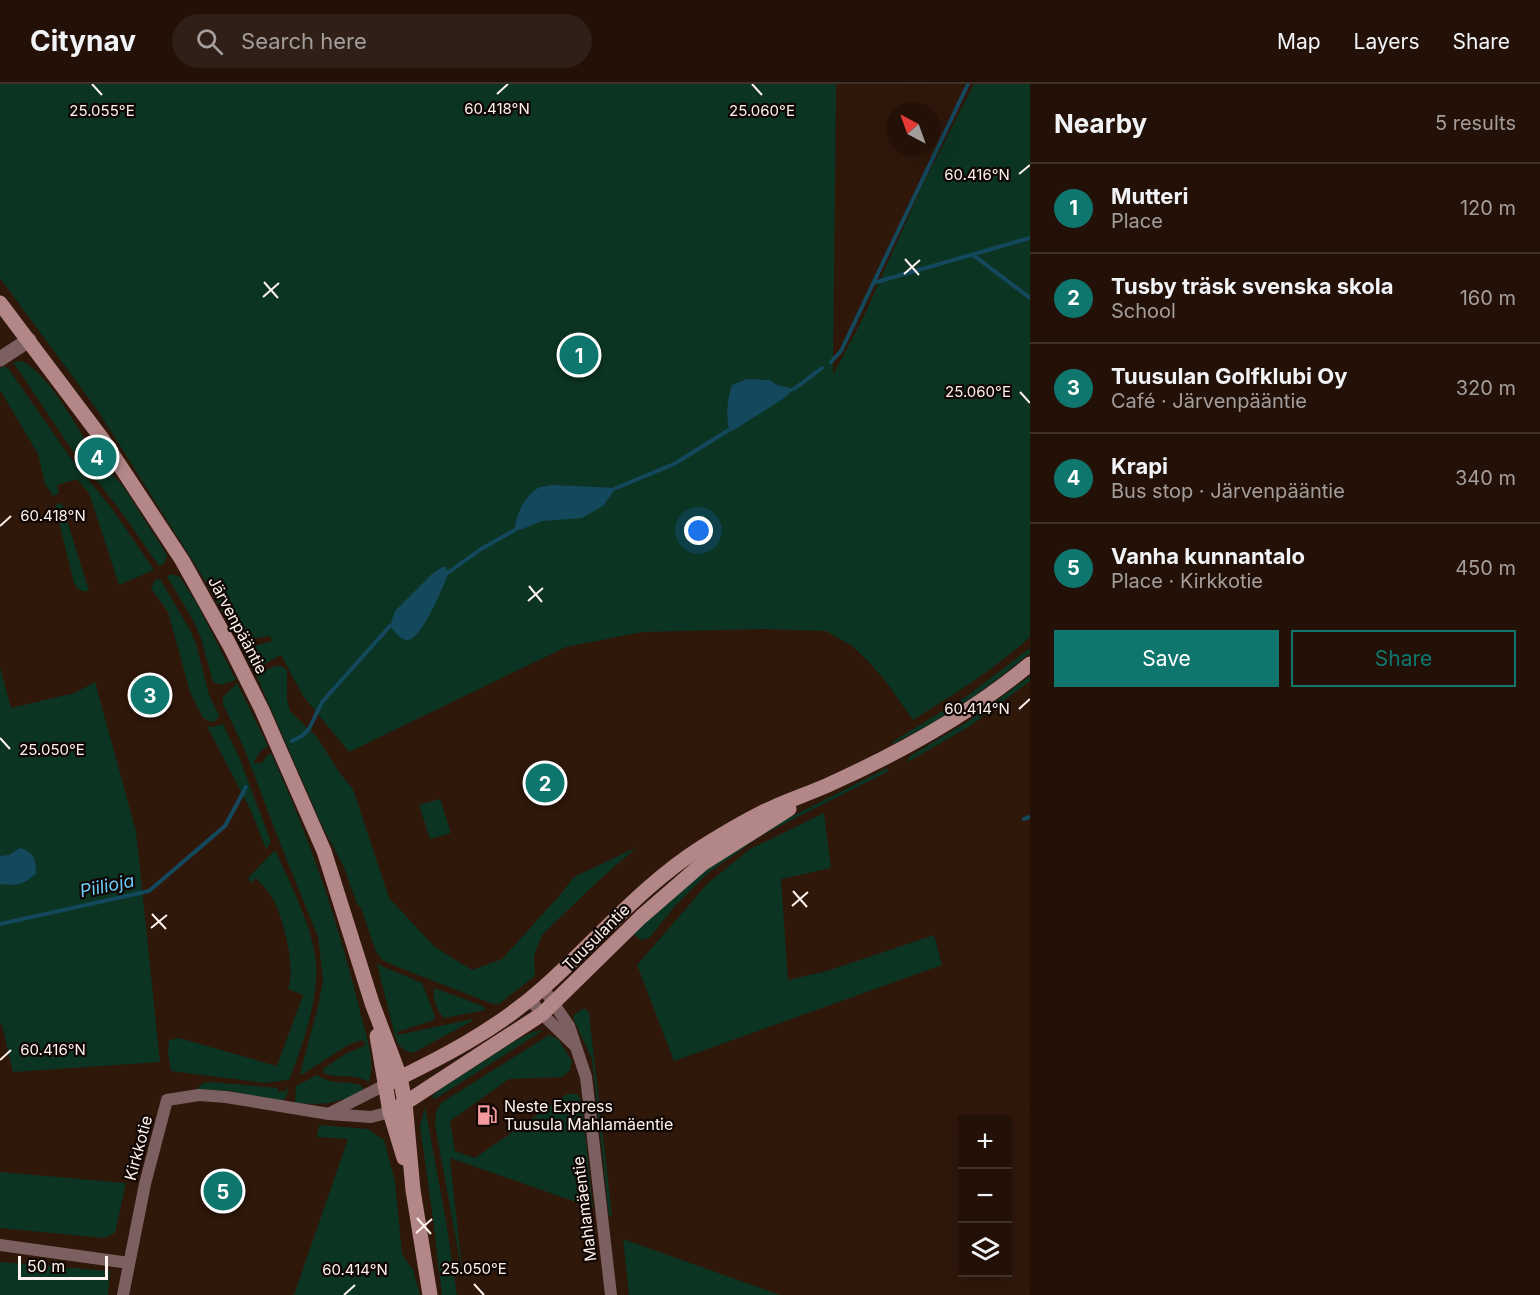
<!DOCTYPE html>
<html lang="en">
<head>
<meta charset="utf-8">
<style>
	:root { --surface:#231108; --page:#2f1f16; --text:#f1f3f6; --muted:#a39d9c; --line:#403129; --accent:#0f766e }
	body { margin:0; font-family:Inter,sans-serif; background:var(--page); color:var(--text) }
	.controls { position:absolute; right:18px; bottom:18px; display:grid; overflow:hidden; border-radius:0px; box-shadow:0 6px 24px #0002 }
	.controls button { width:54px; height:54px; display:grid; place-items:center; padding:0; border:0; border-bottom:2px solid var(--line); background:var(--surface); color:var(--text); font:30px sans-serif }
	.compass { position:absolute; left:886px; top:18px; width:54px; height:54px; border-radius:50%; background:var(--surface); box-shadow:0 6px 24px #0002; rotate:319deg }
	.scale { position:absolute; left:18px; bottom:15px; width:90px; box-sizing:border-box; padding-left:6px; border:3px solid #fdf2ed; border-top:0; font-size:16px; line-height:21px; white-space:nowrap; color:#fdf2ed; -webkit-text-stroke:4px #100603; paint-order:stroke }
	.you { position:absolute; left:699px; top:447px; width:21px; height:21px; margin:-15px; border:4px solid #fff; border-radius:50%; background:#1a73e8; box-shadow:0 0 0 9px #1a73e833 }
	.badge { display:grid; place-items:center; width:39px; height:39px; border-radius:50%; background:var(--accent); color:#fff; font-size:20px; font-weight:700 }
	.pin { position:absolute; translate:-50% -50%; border:3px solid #fff; box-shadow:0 2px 6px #0006 }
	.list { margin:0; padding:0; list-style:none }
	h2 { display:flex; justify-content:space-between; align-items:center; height:78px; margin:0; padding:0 24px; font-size:26px }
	h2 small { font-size:20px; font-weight:400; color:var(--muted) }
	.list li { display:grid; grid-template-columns:39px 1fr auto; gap:18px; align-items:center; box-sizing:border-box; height:90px; padding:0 24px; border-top:2px solid var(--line) }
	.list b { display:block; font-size:22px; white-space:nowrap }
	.list p { margin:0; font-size:20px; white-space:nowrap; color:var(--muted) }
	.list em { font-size:20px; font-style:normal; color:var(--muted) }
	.actions { display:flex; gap:12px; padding:18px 24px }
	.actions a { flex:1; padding:14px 0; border:2px solid var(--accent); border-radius:0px; text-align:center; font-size:21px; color:var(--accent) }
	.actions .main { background:var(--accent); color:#fff }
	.icon { flex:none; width:33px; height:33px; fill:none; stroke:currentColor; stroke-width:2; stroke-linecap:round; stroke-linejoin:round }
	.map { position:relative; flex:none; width:1030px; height:1211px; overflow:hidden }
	header { display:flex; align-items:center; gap:36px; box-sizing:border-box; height:84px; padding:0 30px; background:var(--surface); border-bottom:2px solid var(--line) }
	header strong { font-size:28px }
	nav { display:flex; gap:33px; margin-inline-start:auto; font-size:21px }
	.search { width:420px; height:54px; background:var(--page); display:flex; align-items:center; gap:15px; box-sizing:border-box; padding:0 21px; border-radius:33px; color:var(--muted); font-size:22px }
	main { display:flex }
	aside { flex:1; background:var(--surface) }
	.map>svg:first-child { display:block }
</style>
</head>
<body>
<header>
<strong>Citynav</strong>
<div class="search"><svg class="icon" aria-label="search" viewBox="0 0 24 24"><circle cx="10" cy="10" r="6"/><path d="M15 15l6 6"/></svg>Search here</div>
<nav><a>Map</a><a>Layers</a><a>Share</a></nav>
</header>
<main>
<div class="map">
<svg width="1030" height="1211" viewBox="0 0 1030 1211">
	<rect width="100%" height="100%" fill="#2f170a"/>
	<!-- green -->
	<g fill="#0c3422">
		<path d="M0 0H836L833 291 863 234 924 98 974 0H1030V553C995 585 953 611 913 636L884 595 865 574 852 562 826 547 763 545 642 548 566 563 349 668 303 612 281 571 253 586 244 569 251 563 272 557 270 552 256 554H239L233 547 206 498 98 327 0 194Z"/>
		<path d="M22 277C47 289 74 337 88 361L78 370 74 369 13 278Z"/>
		<path d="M3 282 8 284 70 373 113 426 154 486 119 501 89 409 77 395 57 401 59 409 53 412 45 400 38 370 0 306V284Z"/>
		<path d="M93 368 97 377 99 376 123 402 167 471 164 480 159 482 120 426 81 377 82 374Z"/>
		<path d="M58 419 62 420 89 507C81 508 78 506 74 499L55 422Z"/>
		<path d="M172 490 180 493 197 520 236 596 221 601 213 598 201 554 192 534 167 493Z"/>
		<path d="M160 495 190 546 196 560 209 611 219 631 216 637 211 638 203 634 190 608 168 528 151 504 155 496Z"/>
		<path d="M1030 564V569C989 604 942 636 893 660L892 658 967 612Z"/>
		<path d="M275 582H282L287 586V616L290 627 317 653 339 688 353 705 389 814 435 863 472 886 502 875 560 811 574 793 637 763 596 799 542 851 534 872 535 892 499 920H493L395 882 382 876 376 868 361 824 357 820 343 781 323 744 256 591Z"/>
		<path d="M0 583 11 624 75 609 95 598 136 747 160 978 13 988 2 941 0 940Z"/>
		<path d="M1030 592V597L970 642 908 678 907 676 910 672 967 638Z"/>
		<path d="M237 599 268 662 261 667 253 679H262L267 672 271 669C310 754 339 840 361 931 366 951 376 978 369 998 351 988 340 996 324 989L323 985 347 969 364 962 365 958 362 956 348 961 303 990H300L318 923 323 896 318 853 280 759 244 664 223 620V613Z"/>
		<path d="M223 640 239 673 271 758 266 765 251 727 207 642 212 643Z"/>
		<path d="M885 685H887L889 687 762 751 707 790 676 821 649 854 641 856 633 850 704 786 761 748Z"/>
		<path d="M440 715 451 749 430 755 419 721Z"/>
		<path d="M824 729 831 784 781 795 788 896 827 887 934 851 942 881 674 977 637 881 708 799 750 765Z"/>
		<path d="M275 766C290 799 313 843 316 879 319 915 302 963 289 996L265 999 171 987 168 970 169 956 179 954 277 982 303 911 288 905C296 884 284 837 274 817 270 809 262 801 256 794L251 799 248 794Z"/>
		<path d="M377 880 422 899 435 932 434 936 397 948 398 951 472 935V937L413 969C405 967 400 964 396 956Z"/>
		<path d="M434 904 483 922 486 926 444 934C437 928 432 912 434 904Z"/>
		<path d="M582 925H586L589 929 612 1132H609L592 975 574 936V931Z"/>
		<path d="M541 946 542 947 440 1012 434 1015 432 1012 440 1005 515 957 533 948Z"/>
		<path d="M549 951 558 955 572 977 570 986 562 993 509 995 450 1037 455 1067 475 1074 567 1010H578L582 1021 593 1124 450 1074 463 1194 435 1041 436 1028 441 1019Z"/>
		<path d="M317 991C335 1003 346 995 362 1002L363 1006C338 1020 322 1021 295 1019L296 1002Z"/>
		<path d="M210 998 278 1004V1008L286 1007V1003L288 1006 286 1013 282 1017 229 1007 197 1005 203 999Z"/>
		<path d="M425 1023 446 1137 457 1211H442L432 1127 420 1042Z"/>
		<path d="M319 1041 368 1045 384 1056 395 1097 402 1170 413 1186 420 1211H294L348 1055 317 1053Z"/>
		<path d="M0 1088 126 1099 115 1149 104 1154 0 1144Z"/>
		<path d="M623 1155 780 1211H629Z"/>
		<path d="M0 1178 110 1187 108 1211H0Z"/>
	</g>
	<!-- water -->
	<g fill="#13485d">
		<path d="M747 295 770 296 777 301 794 305 783 315 732 347 729 346C726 331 727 315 732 301Z"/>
		<path d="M552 401 616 404 603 422 582 434 542 437 520 446H515C514 432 526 411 538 404 542 402 547 402 552 401Z"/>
		<path d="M442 483H445L449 488C444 501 422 555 408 556 400 556 395 548 390 542L395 527 432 490Z"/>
		<path d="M20 764C34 768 36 775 36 789 25 801 15 802 0 800V772L9 771Z"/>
	</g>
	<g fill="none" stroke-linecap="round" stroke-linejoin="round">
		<!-- stream -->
		<g stroke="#13485d" stroke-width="4">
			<path d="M973 171 1030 214"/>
			<path d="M873 199 1030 154"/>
			<path d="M831 278 841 267 968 0"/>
			<path d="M794 305 822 284"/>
			<path d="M616 404 674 380 729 346"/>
			<path d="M449 488 481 465 515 446"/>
			<path d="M292 657 302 652 309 645 322 618 390 542"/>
			<path d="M1024 735 1030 733"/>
			<path d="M0 840 149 807 225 742 246 703"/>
		</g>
		<!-- minor -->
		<g stroke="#7c6061" stroke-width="12">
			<path d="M543 904 569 942 586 993 611 1211"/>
			<path d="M530 915 542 930 575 962"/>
			<path d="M330 1029 385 1001"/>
			<path d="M0 1161 129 1179"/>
			<path d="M123 1211 145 1100 167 1016 199 1011 226 1013 329 1030 371 1033 390 1028"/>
		</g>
		<!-- tertiary -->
		<path stroke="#7c6061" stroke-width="15" d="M0 275 29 256"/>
		<!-- secondary -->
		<g stroke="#b38687" stroke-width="15">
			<path d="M0 219 103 356 182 476 230 562 262 626 324 767 372 919 400 993 405 1019 413 1106 430 1211"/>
			<path d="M377 952 390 1028 404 1074"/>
			<path d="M385 1001C441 974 496 946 543 904 596 857 642 801 702 763 725 749 749 734 774 723 792 715 810 709 828 701 899 669 970 630 1030 580"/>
			<path d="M390 1028 405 1019 542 930 641 833 702 780 789 725"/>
		</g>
	</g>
	<!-- ticks -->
	<path fill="none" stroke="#fdf2ed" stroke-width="2" d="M92 0 102 11M752 0 762 11M497 10 508 0M1019 90 1030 81M905 175 919 191M904 190 920 176M264 198 278 214M263 213 279 199M1020 308 1030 319M0 442 11 432M529 502 542 518M528 517 543 504M1019 625 1030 615M0 654 10 665M793 807 807 823M792 822 808 808M152 830 166 845M151 844 167 831M0 976 11 966M417 1134 431 1150M416 1149 432 1135M474 1200 484 1211M344 1211 355 1201"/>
	<!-- icons -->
	<defs>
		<g id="fuel-bare" transform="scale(1.62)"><path d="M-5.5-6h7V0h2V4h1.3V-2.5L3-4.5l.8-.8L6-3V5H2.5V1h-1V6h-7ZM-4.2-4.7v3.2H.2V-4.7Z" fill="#f59b9e" stroke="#100603" stroke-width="2.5" paint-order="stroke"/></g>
	</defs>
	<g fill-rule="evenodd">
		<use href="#fuel-bare" x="487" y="1031"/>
	</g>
	<g text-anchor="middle" stroke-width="4.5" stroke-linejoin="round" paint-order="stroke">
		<!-- street labels -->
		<g font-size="16" fill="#fdf2ed" stroke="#100603">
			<text transform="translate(238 541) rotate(62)" y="6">Järvenpääntie</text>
			<text transform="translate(596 853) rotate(-45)" y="6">Tuusulantie</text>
			<text transform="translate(138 1064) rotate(-75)" y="6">Kirkkotie</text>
			<text transform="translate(584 1125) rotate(-97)" y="6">Mahlamäentie</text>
		</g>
		<!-- poi labels -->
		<g font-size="16" fill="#fdf2ed" stroke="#100603" text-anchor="start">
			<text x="504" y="1028">Neste Express<tspan x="504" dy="18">Tuusula Mahlamäentie</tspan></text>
		</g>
		<!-- water labels -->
		<g font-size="18" font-style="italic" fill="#6accf8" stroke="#100603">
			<text transform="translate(107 802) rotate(-12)" y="6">Piilioja</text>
		</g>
	</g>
	<g font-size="15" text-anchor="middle" fill="#fdf2ed" stroke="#100603" stroke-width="4.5" stroke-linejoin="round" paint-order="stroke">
		<text x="497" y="30">60.418°N</text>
		<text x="102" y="32">25.055°E</text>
		<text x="762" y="32">25.060°E</text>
		<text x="977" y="96">60.416°N</text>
		<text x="978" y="313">25.060°E</text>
		<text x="53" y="437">60.418°N</text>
		<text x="977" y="630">60.414°N</text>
		<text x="52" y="671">25.050°E</text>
		<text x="53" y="971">60.416°N</text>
		<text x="474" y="1190">25.050°E</text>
		<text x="355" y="1191">60.414°N</text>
	</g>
</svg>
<div class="controls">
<button>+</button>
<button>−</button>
<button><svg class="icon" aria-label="layers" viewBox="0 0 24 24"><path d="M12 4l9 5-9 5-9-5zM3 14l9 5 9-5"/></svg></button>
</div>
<svg class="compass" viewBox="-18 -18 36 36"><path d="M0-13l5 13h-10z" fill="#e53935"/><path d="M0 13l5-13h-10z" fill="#a39d9c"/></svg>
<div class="scale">50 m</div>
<div class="you"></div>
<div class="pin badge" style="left:579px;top:271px">1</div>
<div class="pin badge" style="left:545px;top:699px">2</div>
<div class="pin badge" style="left:150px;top:611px">3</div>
<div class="pin badge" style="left:97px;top:373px">4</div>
<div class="pin badge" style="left:223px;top:1107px">5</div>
</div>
<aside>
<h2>Nearby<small>5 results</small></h2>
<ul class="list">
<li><span class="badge">1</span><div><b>Mutteri</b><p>Place</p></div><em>120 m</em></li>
<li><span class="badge">2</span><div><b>Tusby träsk svenska skola</b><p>School</p></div><em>160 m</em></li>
<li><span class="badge">3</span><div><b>Tuusulan Golfklubi Oy</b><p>Café · Järvenpääntie</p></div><em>320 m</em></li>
<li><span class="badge">4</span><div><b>Krapi</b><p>Bus stop · Järvenpääntie</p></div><em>340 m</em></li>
<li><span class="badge">5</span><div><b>Vanha kunnantalo</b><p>Place · Kirkkotie</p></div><em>450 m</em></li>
</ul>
<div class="actions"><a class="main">Save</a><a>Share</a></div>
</aside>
</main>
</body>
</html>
